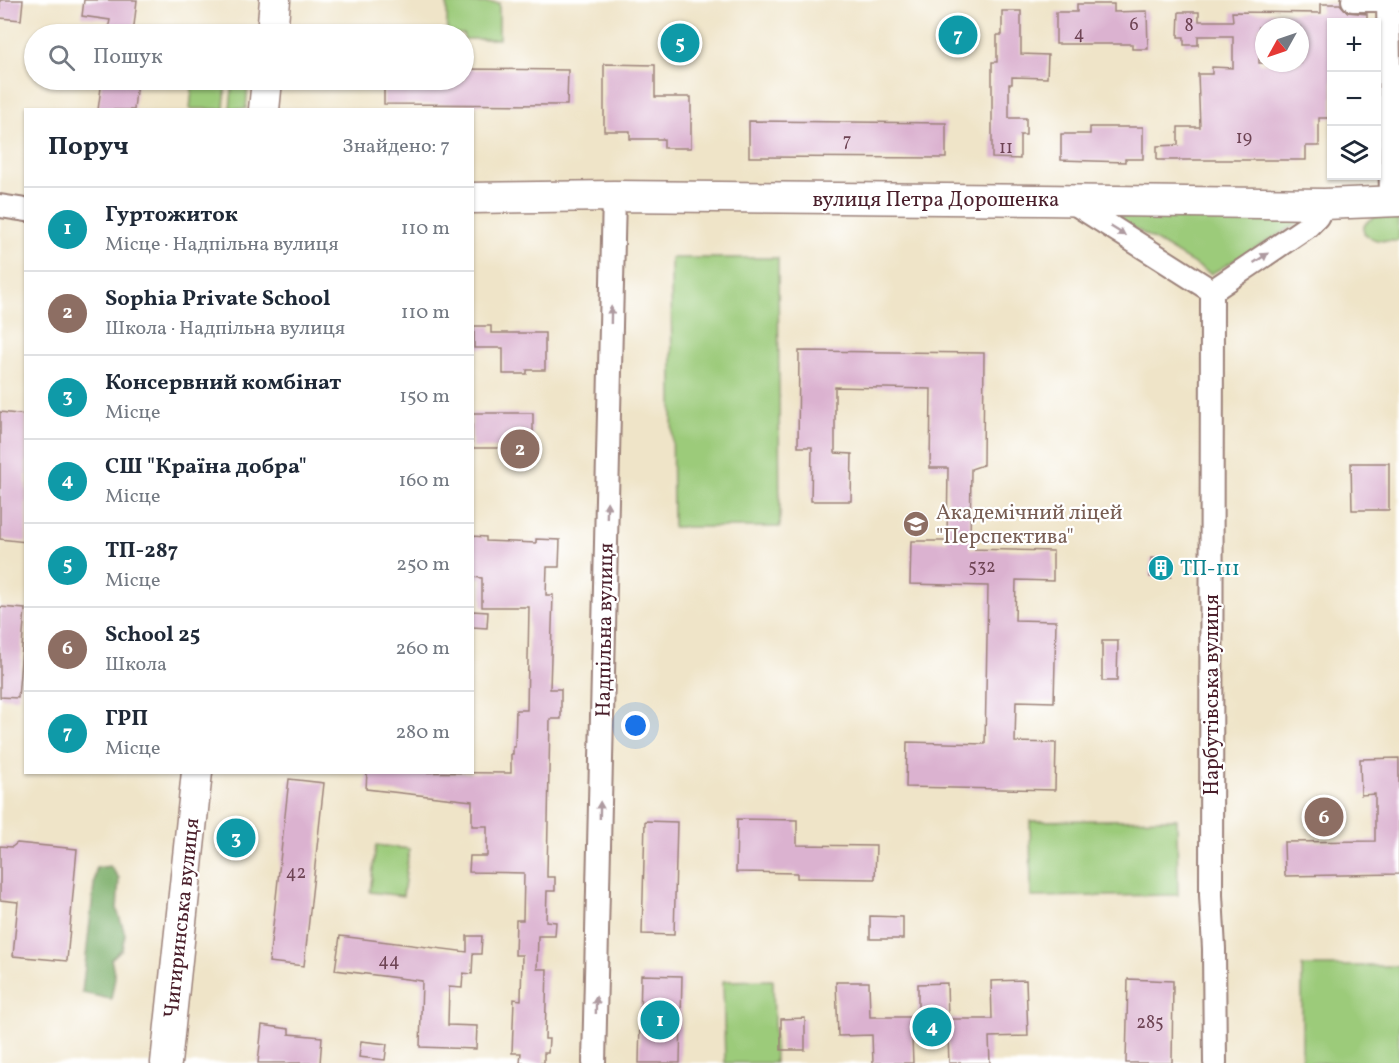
<!DOCTYPE html>
<html lang="uk">
<head>
<meta charset="utf-8">
<style>
	:root { --surface:#fff; --page:#f2f2f3; --text:#1f2937; --muted:#747a83; --line:#e0e1e3; --accent:#1a73e8 }
	body { margin:0; font-family:Vollkorn,serif; background:var(--page); color:var(--text) }
	.controls { position:absolute; right:18px; top:18px; display:grid; overflow:hidden; border-radius:0px; box-shadow:0 2px 4px #0004 }
	.controls button { width:54px; height:54px; display:grid; place-items:center; padding:0; border:0; border-bottom:2px solid var(--line); background:var(--surface); color:var(--text); font:30px sans-serif }
	.compass { position:absolute; left:1255px; top:18px; width:54px; height:54px; border-radius:50%; background:var(--surface); box-shadow:0 2px 4px #0004; rotate:230deg }
	.you { position:absolute; left:636px; top:726px; width:21px; height:21px; margin:-15px; border:4px solid #fff; border-radius:50%; background:#1a73e8; box-shadow:0 0 0 9px #1a73e833 }
	.badge { display:grid; place-items:center; width:39px; height:39px; border-radius:50%; background:var(--accent); color:#fff; font-size:20px; font-weight:700 }
	.pin { position:absolute; translate:-50% -50%; border:3px solid #fff; box-shadow:0 2px 6px #0006 }
	.list { margin:0; padding:0; list-style:none }
	h2 { display:flex; justify-content:space-between; align-items:center; height:78px; margin:0; padding:0 24px; font-size:26px }
	h2 small { font-size:20px; font-weight:400; color:var(--muted) }
	.list li { display:grid; grid-template-columns:39px 1fr auto; gap:18px; align-items:center; box-sizing:border-box; height:84px; padding:0 24px; border-top:2px solid var(--line) }
	.list b { display:block; font-size:22px; white-space:nowrap }
	.list p { margin:0; font-size:20px; white-space:nowrap; color:var(--muted) }
	.list em { font-size:20px; font-style:normal; color:var(--muted) }
	.icon { flex:none; width:33px; height:33px; fill:none; stroke:currentColor; stroke-width:2; stroke-linecap:round; stroke-linejoin:round }
	.map { position:relative; flex:none; width:1399px; height:1063px; overflow:hidden }
	.search { position:absolute; background:var(--surface); box-shadow:0 2px 4px #0004; left:24px; top:24px; width:450px; height:66px; display:flex; align-items:center; gap:15px; box-sizing:border-box; padding:0 21px; border-radius:33px; color:var(--muted); font-size:22px }
	.panel { position:absolute; background:var(--surface); box-shadow:0 2px 4px #0004; left:24px; top:108px; width:450px; height:666px; border-radius:0px }
	.map>svg:first-child { display:block }
</style>
</head>
<body>
<div class="map">
<svg width="1399" height="1063" viewBox="0 0 1399 1063">
	<rect width="100%" height="100%" fill="#fff"/>
	<filter id="ink" filterUnits="userSpaceOnUse"><feTurbulence type="fractalNoise" baseFrequency=".0167" numOctaves="2"/><feDisplacementMap in="SourceGraphic" scale="12" xChannelSelector="R" yChannelSelector="G"/><feConvolveMatrix kernelMatrix="1 2 1 2 8 2 1 2 1" color-interpolation-filters="sRGB"/></filter>
	<filter id="wash" filterUnits="userSpaceOnUse"><feTurbulence type="fractalNoise" baseFrequency=".008" numOctaves="4" result="noise"/><feDisplacementMap in="SourceGraphic" scale="24" xChannelSelector="R" yChannelSelector="G"/><feGaussianBlur stdDeviation="1.35" result="paint"/><feColorMatrix in="noise" values="0 0 0 0 0 0 0 0 0 0 0 0 0 0 0 0 0 1.4 0 .05"/><feComposite in="paint" operator="in"/></filter>
	<g filter="url(#wash)">
		<rect width="100%" height="100%" fill="#efe4c8"/>
		<!-- green -->
		<g fill="#9ccb7a" stroke="#737552" stroke-width="1.5">
			<path d="M447 3H499V39H464V34H447Z"/>
			<path d="M193 80H226L224 109H190Z"/>
			<path d="M233 80H247L248 85 246 109H230Z"/>
			<path d="M1399 215V241C1386 241 1375 243 1364 233V226C1372 213 1385 215 1399 215Z"/>
			<path d="M1114 216 1309 217 1211 274Z"/>
			<path d="M671 258H778L780 527H673Z"/>
			<path d="M1177 819 1178 895 1031 897 1030 821Z"/>
			<path d="M376 845 409 849 403 896 370 892Z"/>
			<rect x="1302" y="966" width="97" height="97"/>
			<path d="M773 980 775 1063H725L723 981Z"/>
		</g>
		<!-- forest -->
		<path fill="#7daf6a" stroke="#64674a" stroke-width="1.5" d="M110 866 119 878 117 910 125 934 122 949 111 959 115 977 111 999 82 993 96 868Z"/>
		<g id="blocks">
			<!-- building -->
			<g fill="#dbb2d0" fill-rule="evenodd">
				<path d="M0 0H23L21 20 0 18Z"/>
				<path d="M84 0H137L133 34H107L110 20 82 16Z"/>
				<path d="M1077 4H1114V12L1147 11 1148 49H1132V44H1056V12H1077Z"/>
				<path d="M1321 4H1340L1347 12 1367 14V22H1332V118H1319V146H1306V160H1157V146L1178 145V127H1200L1198 74H1212V67L1233 68V36H1198V45H1184V37H1178L1179 12H1199V21H1233L1232 12 1321 13ZM1259 27H1300V63H1259Z"/>
				<path d="M1002 11H1021V54L1048 55 1047 78 1012 77V84H1009V118H1026V135H1020V159L992 158V62H997V35H1002Z"/>
				<path d="M671 32H688L689 54 671 55Z"/>
				<path d="M604 64 655 65V97H691V148H664V139H630V131H604Z"/>
				<path d="M464 69 568 70 567 105 384 104V80H464Z"/>
				<path d="M102 80H137L134 110H98Z"/>
				<path d="M749 121 946 123V158L749 157Z"/>
				<path d="M1090 127H1143V159H1125V162L1061 160V134H1090Z"/>
				<path d="M474 326H491V333H545V370H527V374H503V348H474Z"/>
				<path d="M799 351 984 353 983 465 971 469 970 549 1053 551V581L1016 580 1015 620 1056 621 1054 702 1016 701 1015 742 1056 743 1055 790 906 787 907 742 985 744 988 586 910 584 911 541H947L948 468H930L931 389 835 387V453L852 454 851 501H811L812 447H798Z"/>
				<path d="M0 412 26 415V542L0 539Z"/>
				<rect x="472" y="413" width="61" height="35"/>
				<path d="M1351 463H1389V510H1352Z"/>
				<path d="M472 536 486 537V541L536 543V539L560 540 559 567H547L546 595H553L550 689H561V719H550L547 874V877H555V891H547L546 921 556 922 555 936H538L537 969H547L545 1039H549L548 1053H544V1063H520L521 1053H512L514 999 521 1000 522 955H515L516 920H523L524 873 469 872 470 856H487V826H472V801L366 789 367 772 511 773V754H513V747H515L516 710H527L529 607H482V578L472 577Z"/>
				<path d="M1151 558 1172 559 1171 577H1150Z"/>
				<path d="M0 607 25 609 18 698 0 697Z"/>
				<path d="M472 611 488 612 487 628 472 627Z"/>
				<path d="M1102 641H1118L1117 681H1102Z"/>
				<path d="M1399 758V874L1285 876 1284 842 1375 841V794L1361 795 1360 759Z"/>
				<path d="M289 779 324 783 304 966 269 962Z"/>
				<path d="M737 819 797 820V845L876 846 875 879 797 878V873L736 872Z"/>
				<path d="M645 821 677 822 674 935 642 934Z"/>
				<path d="M17 843 77 849 67 961 13 956 18 902 0 900V846L12 847Z"/>
				<path d="M870 916 903 917V939H870Z"/>
				<path d="M340 936 467 952V936H482L481 954H473L472 974 463 973 462 988 449 987 448 1025 477 1026 476 1049 420 1047 422 981 335 970Z"/>
				<path d="M641 975 682 976 680 1063H639Z"/>
				<path d="M1128 979 1173 981 1172 1063H1126Z"/>
				<path d="M1026 980 1028 1036 989 1037 990 1063H949L948 1037 912 1038 913 1063H873L872 1035 838 1036 836 982H869L870 1017H918V984L947 983 948 1019H992L991 981Z"/>
				<path d="M805 1018V1050H781V1019Z"/>
				<path d="M262 1025 289 1029V1034L322 1037 320 1063H258Z"/>
				<path d="M361 1041 387 1044 385 1060 359 1057Z"/>
			</g>
		</g>
	</g>
	<g filter="url(#ink)">
		<use href="#blocks" fill-opacity="0" stroke="#9c827a" stroke-width="1.5"/>
		<g fill="none" stroke-linecap="round" stroke-linejoin="round">
			<!-- minor casing -->
			<g stroke="#9c827a" stroke-width="26">
				<g id="minor">
					<path d="M1353 0H1396"/>
					<path d="M1388 0 1391 201"/>
					<path d="M1069 200 1212 291"/>
					<path d="M0 206 26 210"/>
					<path d="M1212 291 1211 895 1214 949 1215 1063"/>
					<path d="M1212 291 1308 226 1317 217 1324 204"/>
					<path d="M594 1063 614 196"/>
				</g>
			</g>
			<!-- major casing -->
			<g stroke="#9c827a" stroke-width="33">
				<g id="major">
					<path d="M272 34 275 0"/>
					<path d="M264 110 267 80"/>
					<path d="M472 198 614 196 1043 200 1324 204 1399 201"/>
					<path d="M166 1063 197 772"/>
				</g>
			</g>
			<!-- minor -->
			<use href="#minor" stroke="#fff" stroke-width="22"/>
			<!-- major -->
			<use href="#major" stroke="#fff" stroke-width="30"/>
		</g>
		<!-- one-way arrows -->
		<defs><path id="oneway-solid" d="M-6-.8H1V-3.2L6.5 0L1 3.2V.8H-6Z" transform="scale(1.5)"/></defs>
		<g fill="#ae9aa0">
			<use href="#oneway-solid" transform="translate(1118 231) rotate(32)"/>
			<use href="#oneway-solid" transform="translate(1261 258) rotate(-34)"/>
			<use href="#oneway-solid" transform="translate(611 315) rotate(-89)"/>
			<use href="#oneway-solid" transform="translate(607 510) rotate(-89)"/>
			<use href="#oneway-solid" transform="translate(600 810) rotate(-89)"/>
			<use href="#oneway-solid" transform="translate(596 1005) rotate(-89)"/>
		</g>
	</g>
	<!-- icons -->
	<defs>
		<g id="school-disc" transform="scale(1.35)"><circle r="9.5" fill="#8d6e63" stroke="#fff"/><path d="M0-5L7-2L0 1L-7-2ZM-4 1L0 2.5L4 1V4Q0 6-4 4Z" fill="#fff"/></g>
		<g id="building-disc" transform="scale(1.35)"><circle r="9.5" fill="#0f9aa8" stroke="#fff"/><path d="M-4-6H4V6H1V3H-1V6H-4ZM-2.5-4.3h1.7v1.8h-1.7ZM.8-4.3h1.7v1.8H.8ZM-2.5-1h1.7V.8h-1.7ZM.8-1h1.7V.8H.8Z" fill="#fff"/></g>
	</defs>
	<g fill-rule="evenodd">
		<use href="#school-disc" x="916" y="524"/>
		<use href="#building-disc" x="1161" y="568"/>
	</g>
	<g text-anchor="middle" stroke-width="4.5" stroke-linejoin="round" paint-order="stroke">
		<!-- number labels -->
		<g font-size="18" fill="#6e4454">
			<text x="1134" y="30">6</text>
			<text x="1189" y="31">8</text>
			<text x="1079" y="39">4</text>
			<text x="1244" y="143">19</text>
			<text x="847" y="146">7</text>
			<text x="1006" y="153">11</text>
			<text x="982" y="572">532</text>
			<text x="296" y="878">42</text>
			<text x="389" y="966">44</text>
			<text x="1150" y="1028">285</text>
		</g>
		<!-- street labels -->
		<g font-size="21" fill="#4a1f2b" stroke="#fff">
			<text x="936" y="206">вулиця Петра Дорошенка</text>
			<text transform="translate(604 630) rotate(-89)" y="7">Надпільна вулиця</text>
			<text transform="translate(1211 695) rotate(-90)" y="7">Нарбутівська вулиця</text>
			<text transform="translate(181 918) rotate(-84)" y="7">Чигиринська вулиця</text>
		</g>
		<!-- education labels -->
		<g font-size="21" fill="#785e54" stroke="#fff" text-anchor="start">
			<text x="936" y="519">Академічний ліцей<tspan x="936" dy="24">"Перспектива"</tspan></text>
		</g>
		<!-- culture labels -->
		<g font-size="21" fill="#0d838f" stroke="#fff" text-anchor="start">
			<text x="1180" y="575">ТП-111</text>
		</g>
	</g>
</svg>
<div class="controls">
<button>+</button>
<button>−</button>
<button><svg class="icon" aria-label="layers" viewBox="0 0 24 24"><path d="M12 4l9 5-9 5-9-5zM3 14l9 5 9-5"/></svg></button>
</div>
<svg class="compass" viewBox="-18 -18 36 36"><path d="M0-13l5 13h-10z" fill="#e53935"/><path d="M0 13l5-13h-10z" fill="#747a83"/></svg>
<div class="you"></div>
<div class="pin badge" style="left:660px;top:1020px;background:#0f9aa8">1</div>
<div class="pin badge" style="left:520px;top:449px;background:#8d6e63">2</div>
<div class="pin badge" style="left:236px;top:838px;background:#0f9aa8">3</div>
<div class="pin badge" style="left:932px;top:1027px;background:#0f9aa8">4</div>
<div class="pin badge" style="left:680px;top:43px;background:#0f9aa8">5</div>
<div class="pin badge" style="left:1324px;top:817px;background:#8d6e63">6</div>
<div class="pin badge" style="left:958px;top:35px;background:#0f9aa8">7</div>
<div class="search"><svg class="icon" aria-label="search" viewBox="0 0 24 24"><circle cx="10" cy="10" r="6"/><path d="M15 15l6 6"/></svg>Пошук</div>
<section class="panel">
<h2>Поруч<small>Знайдено: 7</small></h2>
<ul class="list">
<li><span class="badge" style="background:#0f9aa8">1</span><div><b>Гуртожиток</b><p>Місце · Надпільна вулиця</p></div><em>110 m</em></li>
<li><span class="badge" style="background:#8d6e63">2</span><div><b>Sophia Private School</b><p>Школа · Надпільна вулиця</p></div><em>110 m</em></li>
<li><span class="badge" style="background:#0f9aa8">3</span><div><b>Консервний комбінат</b><p>Місце</p></div><em>150 m</em></li>
<li><span class="badge" style="background:#0f9aa8">4</span><div><b>СШ &quot;Країна добра&quot;</b><p>Місце</p></div><em>160 m</em></li>
<li><span class="badge" style="background:#0f9aa8">5</span><div><b>ТП-287</b><p>Місце</p></div><em>250 m</em></li>
<li><span class="badge" style="background:#8d6e63">6</span><div><b>School 25</b><p>Школа</p></div><em>260 m</em></li>
<li><span class="badge" style="background:#0f9aa8">7</span><div><b>ГРП</b><p>Місце</p></div><em>280 m</em></li>
</ul>
</section>
</div>
</body>
</html>
